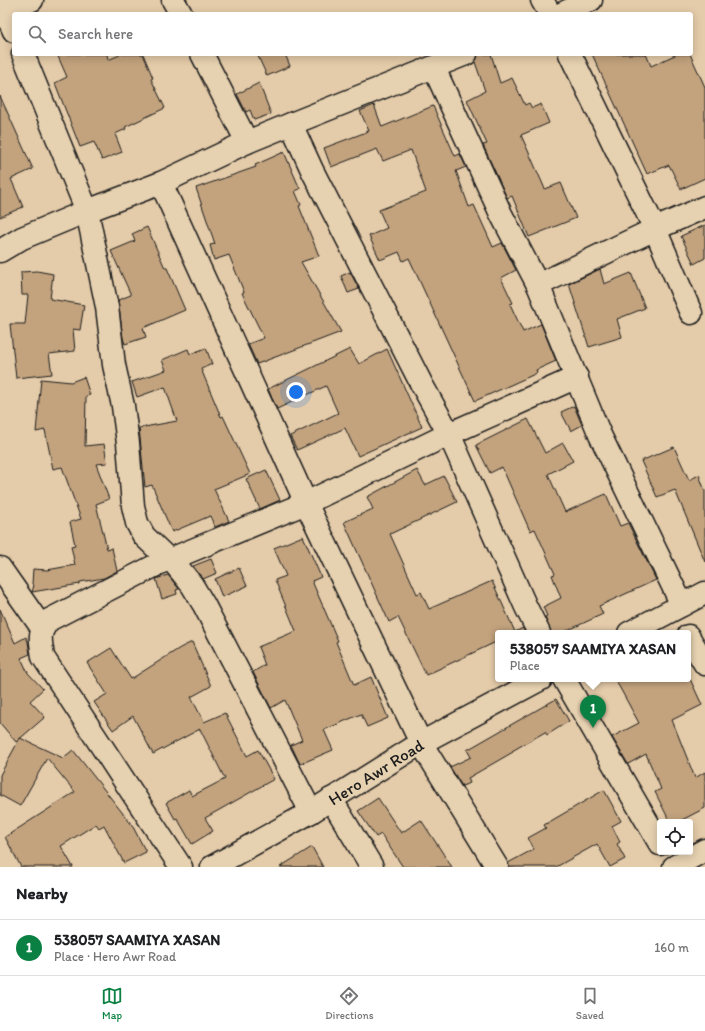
<!DOCTYPE html>
<html lang="en">
<head>
<meta charset="utf-8">
<style>
	:root { --surface:#fff; --page:#f6f6f6; --text:#202124; --muted:#757577; --line:#e0e0e0; --accent:#0b8043 }
	body { margin:0; font-family:Itim,sans-serif; background:var(--page); color:var(--text) }
	.controls { position:absolute; right:12px; bottom:12px; display:grid; overflow:hidden; border-radius:4px; box-shadow:0 2px 10px #0003 }
	.controls button { width:36px; height:36px; display:grid; place-items:center; padding:0; border:0; border-bottom:1px solid var(--line); background:var(--surface); color:var(--text); font:20px sans-serif }
	.you { position:absolute; left:296px; top:392px; width:14px; height:14px; margin:-10px; border:3px solid #fff; border-radius:50%; background:#1a73e8; box-shadow:0 0 0 6px #1a73e833 }
	.badge { display:grid; place-items:center; width:26px; height:26px; border-radius:50%; background:var(--accent); color:#fff; font-size:13px; font-weight:700 }
	.pin { position:absolute; translate:-50% -33px; filter:drop-shadow(0 1px 2px #0008) }
	.pin::after { content:''; position:absolute; top:21px; width:14px; height:12px; background:inherit; clip-path:polygon(0 0,100% 0,50% 100%) }
	.popup { position:absolute; left:495px; top:630px; width:196px; height:52px; box-sizing:border-box; display:grid; place-content:center; border-radius:4px; background:var(--surface); filter:drop-shadow(0 1px 3px #0005); font-size:13px; white-space:nowrap; color:var(--muted) }
	.popup b { font-size:15px; color:var(--text) }
	.popup::after { content:''; position:absolute; left:50%; top:100%; margin-left:-8px; border:8px solid transparent; border-top-color:var(--surface) }
	.list { margin:0; padding:0; list-style:none }
	h2 { display:flex; justify-content:space-between; align-items:center; height:52px; margin:0; padding:0 16px; font-size:17px }
	h2 small { font-size:13px; font-weight:400; color:var(--muted) }
	.list li { display:grid; grid-template-columns:26px 1fr auto; gap:12px; align-items:center; box-sizing:border-box; height:56px; padding:0 16px; border-top:1px solid var(--line) }
	.list b { display:block; font-size:15px; white-space:nowrap }
	.list p { margin:0; font-size:13px; white-space:nowrap; color:var(--muted) }
	.list em { font-size:13px; font-style:normal; color:var(--muted) }
	.icon { flex:none; width:22px; height:22px; fill:none; stroke:currentColor; stroke-width:2; stroke-linecap:round; stroke-linejoin:round }
	.map { position:relative; flex:none; width:705px; height:867px; overflow:hidden }
	.search { position:absolute; background:var(--surface); box-shadow:0 2px 10px #0003; left:12px; right:12px; top:12px; height:44px; display:flex; align-items:center; gap:10px; box-sizing:border-box; padding:0 14px; border-radius:4px; color:var(--muted); font-size:15px }
	.sheet { height:108px; background:var(--surface) }
	nav { display:flex; justify-content:space-around; align-items:center; box-sizing:border-box; height:56px; border-top:1px solid var(--line); background:var(--surface); font-size:11px; color:var(--muted) }
	nav a { display:grid; justify-items:center; gap:2px }
	nav .on { color:var(--accent) }
	.map>svg:first-child { display:block }
</style>
</head>
<body>
<div class="map">
<svg width="705" height="867" viewBox="0 0 705 867">
	<rect width="100%" height="100%" fill="#e4cba9"/>
	<filter id="ink" filterUnits="userSpaceOnUse"><feTurbulence type="fractalNoise" baseFrequency=".025" numOctaves="2"/><feDisplacementMap in="SourceGraphic" scale="8" xChannelSelector="R" yChannelSelector="G"/><feConvolveMatrix kernelMatrix="1 2 1 2 8 2 1 2 1" color-interpolation-filters="sRGB"/></filter>
	<g filter="url(#ink)">
		<!-- building -->
		<g fill="#c3a37e" stroke="#1c1c1c">
			<path d="M57 54H107L108 60 122 54H143L153 78 151 79 165 108 125 127 126 129 115 134 122 152 102 160 94 142 80 147 55 83 67 77Z"/>
			<path d="M257 54H285L290 66 267 76Z"/>
			<path d="M478 54H491L500 83 512 78 525 105 529 103 532 108 541 104 549 123 521 135 545 189 561 183 576 218 529 237 512 196 507 198 483 145 487 144 467 100 485 91 475 62Z"/>
			<path d="M592 54H646L651 66 677 54H690L705 87V178L681 189 669 165 647 174Z"/>
			<path d="M259 83 271 114 254 120 250 110 246 112 237 94Z"/>
			<path d="M0 96 33 169 11 179 23 207 0 217Z"/>
			<path d="M374 105 382 127 433 106 455 156 460 154 466 167 456 171 469 207 474 205 493 247 502 243 516 270 501 278 513 303 510 304 523 332 541 324 556 361 536 370 537 373 475 401 409 258 403 261 399 252 380 260 369 236 387 228 379 210 426 192 411 150 383 161 377 149 331 167 324 148 369 131 360 111Z"/>
			<path d="M284 152 300 189 295 191 301 205 299 206 319 256 301 262 341 332 257 364 248 344 264 338 242 293 244 292 229 255 214 260 210 245 215 244 196 188 256 167 255 165Z"/>
			<path d="M705 225V258L694 264 681 236Z"/>
			<path d="M147 227 165 268H167L185 310 143 328 146 337 125 344 123 338 118 300 131 295 111 251 135 241 132 234Z"/>
			<path d="M600 269 604 284 631 273 645 308 617 319 622 337 589 347 569 284Z"/>
			<path d="M37 271 53 274 50 299 84 305 80 330 73 329 75 351 49 354 52 374 16 378 10 324H25L28 295H22L21 272Z"/>
			<path d="M350 272 359 289 348 293 341 276Z"/>
			<path d="M206 348 212 364 201 369 221 417 223 416 250 474 214 489 229 521 215 527 210 516 172 532 152 485 145 487 139 428 177 421 165 387 137 397 132 382 166 370 162 360 188 349 190 354Z"/>
			<path d="M350 349 359 364 387 349 422 427 358 456 345 428 297 450 290 436 338 413 326 386 277 409 268 389Z"/>
			<path d="M84 377 90 395 86 396 85 446 104 444 107 463 96 464 109 499 96 504 107 549 112 548 117 571 104 578 80 582V584L32 592 34 585 32 584 33 569 47 570 75 565 71 546 75 545 70 522 81 519 62 467 53 469 45 430 36 432 41 379 71 382Z"/>
			<path d="M574 406 582 425 571 431 561 412Z"/>
			<path d="M528 419 545 453 563 443 573 461 548 474 565 512 606 494 620 526 628 523 656 580 599 606 603 614 562 633H551L545 617 547 616 543 607 561 598 552 575 555 574 535 529 530 531 502 467 490 473 476 445Z"/>
			<path d="M674 447 689 480 699 475 705 491V562L675 490 657 497 641 461Z"/>
			<path d="M266 470 280 500 260 509 246 479Z"/>
			<path d="M417 470 425 485 444 476 457 502 390 534 417 594 421 592 429 609 492 581 515 632 523 628 525 633H498V641L426 675 398 617 389 622 344 522 373 509 367 497Z"/>
			<path d="M303 536 321 577 312 581 338 641 336 642 354 685 371 677 388 718 367 727 361 714 324 730 333 750 300 764 291 745 302 740 285 700 271 708 253 672 265 665 258 647 296 631 275 580 286 576 274 548Z"/>
			<path d="M211 559 217 573 203 579 193 566Z"/>
			<path d="M239 568 247 586 222 597 215 579Z"/>
			<path d="M168 575 179 589 176 590 177 594 162 599 156 579Z"/>
			<path d="M0 609 15 643 26 637 28 642 30 654 21 658 28 673 43 689 30 701 45 717 16 742 0 723Z"/>
			<path d="M192 642 211 686 191 697 204 722 225 713 247 756 258 750 274 779 205 818 213 831 192 844 177 818 175 819 166 803 189 790 192 796 225 779 200 729 153 754 133 716 113 730 94 702 107 694 87 663 111 648 131 679 180 648Z"/>
			<path d="M615 679H690L702 705 672 720 695 778 705 772V808L678 822H670L655 792 661 789 646 754 628 764 612 737 639 723Z"/>
			<path d="M556 699 569 721 547 735 545 732 512 751 513 752 468 778 470 783 462 786 450 767 471 757 467 750Z"/>
			<path d="M20 738 63 758 73 750 132 825 146 852 124 863 104 825 99 828 96 824 61 846 73 867H21L5 837 75 792 47 758 20 806 0 795V775Z"/>
			<path d="M604 790 621 821 612 826 620 842 617 844 625 859 610 867 597 844 556 867H509L508 863 534 849 528 838 546 828 544 825Z"/>
			<path d="M378 798 401 833 421 820 452 867H403L381 834 376 837 358 811Z"/>
			<path d="M312 847 323 867H280Z"/>
		</g>
		<g fill="none" stroke-linecap="round" stroke-linejoin="round">
			<!-- minor casing -->
			<g stroke="#1c1c1c" stroke-width="25">
				<g id="minor">
					<path d="M0 0 14 31"/>
					<path d="M173 0 181 14"/>
					<path d="M542 0 550 14"/>
					<path d="M0 14 32 0"/>
					<path d="M561 14 591 0"/>
					<path d="M23 54 87 211 107 307 114 365 123 406 128 443 133 506 137 523 144 536 168 559H171L192 585 204 605 311 812"/>
					<path d="M202 54 247 142"/>
					<path d="M570 54 655 229 691 313"/>
					<path d="M434 68 501 214 538 285"/>
					<path d="M291 124 312 170 422 385 449 434 526 607 539 633"/>
					<path d="M161 183 306 503 421 743 497 867"/>
					<path d="M0 251 22 238 87 211 161 183 247 142 291 124 466 54"/>
					<path d="M168 559 49 620C37 634 41 641 43 657L181 867"/>
					<path d="M171 559 306 503 449 434 577 377"/>
					<path d="M0 568 42 628"/>
					<path d="M682 605 600 435 538 285 655 229 705 207"/>
					<path d="M629 633 705 593"/>
					<path d="M688 636 705 664"/>
					<path d="M564 679 660 844"/>
					<path d="M331 799 372 867"/>
					<path d="M212 867 311 812 421 743 541 679"/>
					<path d="M674 867 705 850"/>
				</g>
			</g>
			<!-- minor -->
			<use href="#minor" stroke="#e6d1b0" stroke-width="22"/>
		</g>
	</g>
	<g text-anchor="middle" stroke-width="4" stroke-linejoin="round" paint-order="stroke">
		<!-- street labels -->
		<g font-size="17" fill="#1c1c1c" stroke="#e6d1b0">
			<text transform="translate(376 772) rotate(-32)" y="6">Hero Awr Road</text>
		</g>
	</g>
</svg>
<div class="controls">
<button><svg class="icon" aria-label="locate" viewBox="0 0 24 24"><circle cx="12" cy="12" r="6"/><path d="M12 2v4M12 18v4M2 12h4M18 12h4"/></svg></button>
</div>
<div class="you"></div>
<div class="pin badge" style="left:593px;top:728px">1</div>
<div class="popup"><b>538057 SAAMIYA XASAN</b>Place</div>
<div class="search"><svg class="icon" aria-label="search" viewBox="0 0 24 24"><circle cx="10" cy="10" r="6"/><path d="M15 15l6 6"/></svg>Search here</div>
</div>
<section class="sheet">
<h2>Nearby<small></small></h2>
<ul class="list">
<li><span class="badge">1</span><div><b>538057 SAAMIYA XASAN</b><p>Place · Hero Awr Road</p></div><em>160 m</em></li>
</ul>
</section>
<nav>
<a class="on"><svg class="icon" aria-label="map" viewBox="0 0 24 24"><path d="M3 6l6-2 6 2 6-2v14l-6 2-6-2-6 2zM9 4v14M15 6v14"/></svg>Map</a>
<a><svg class="icon" aria-label="directions" viewBox="0 0 24 24"><path d="M12 3l9 9-9 9-9-9zM9 14v-3h6M13 9l2 2-2 2"/></svg>Directions</a>
<a><svg class="icon" aria-label="saved" viewBox="0 0 24 24"><path d="M7 4h10v16l-5-4-5 4z"/></svg>Saved</a>
</nav>
</body>
</html>
